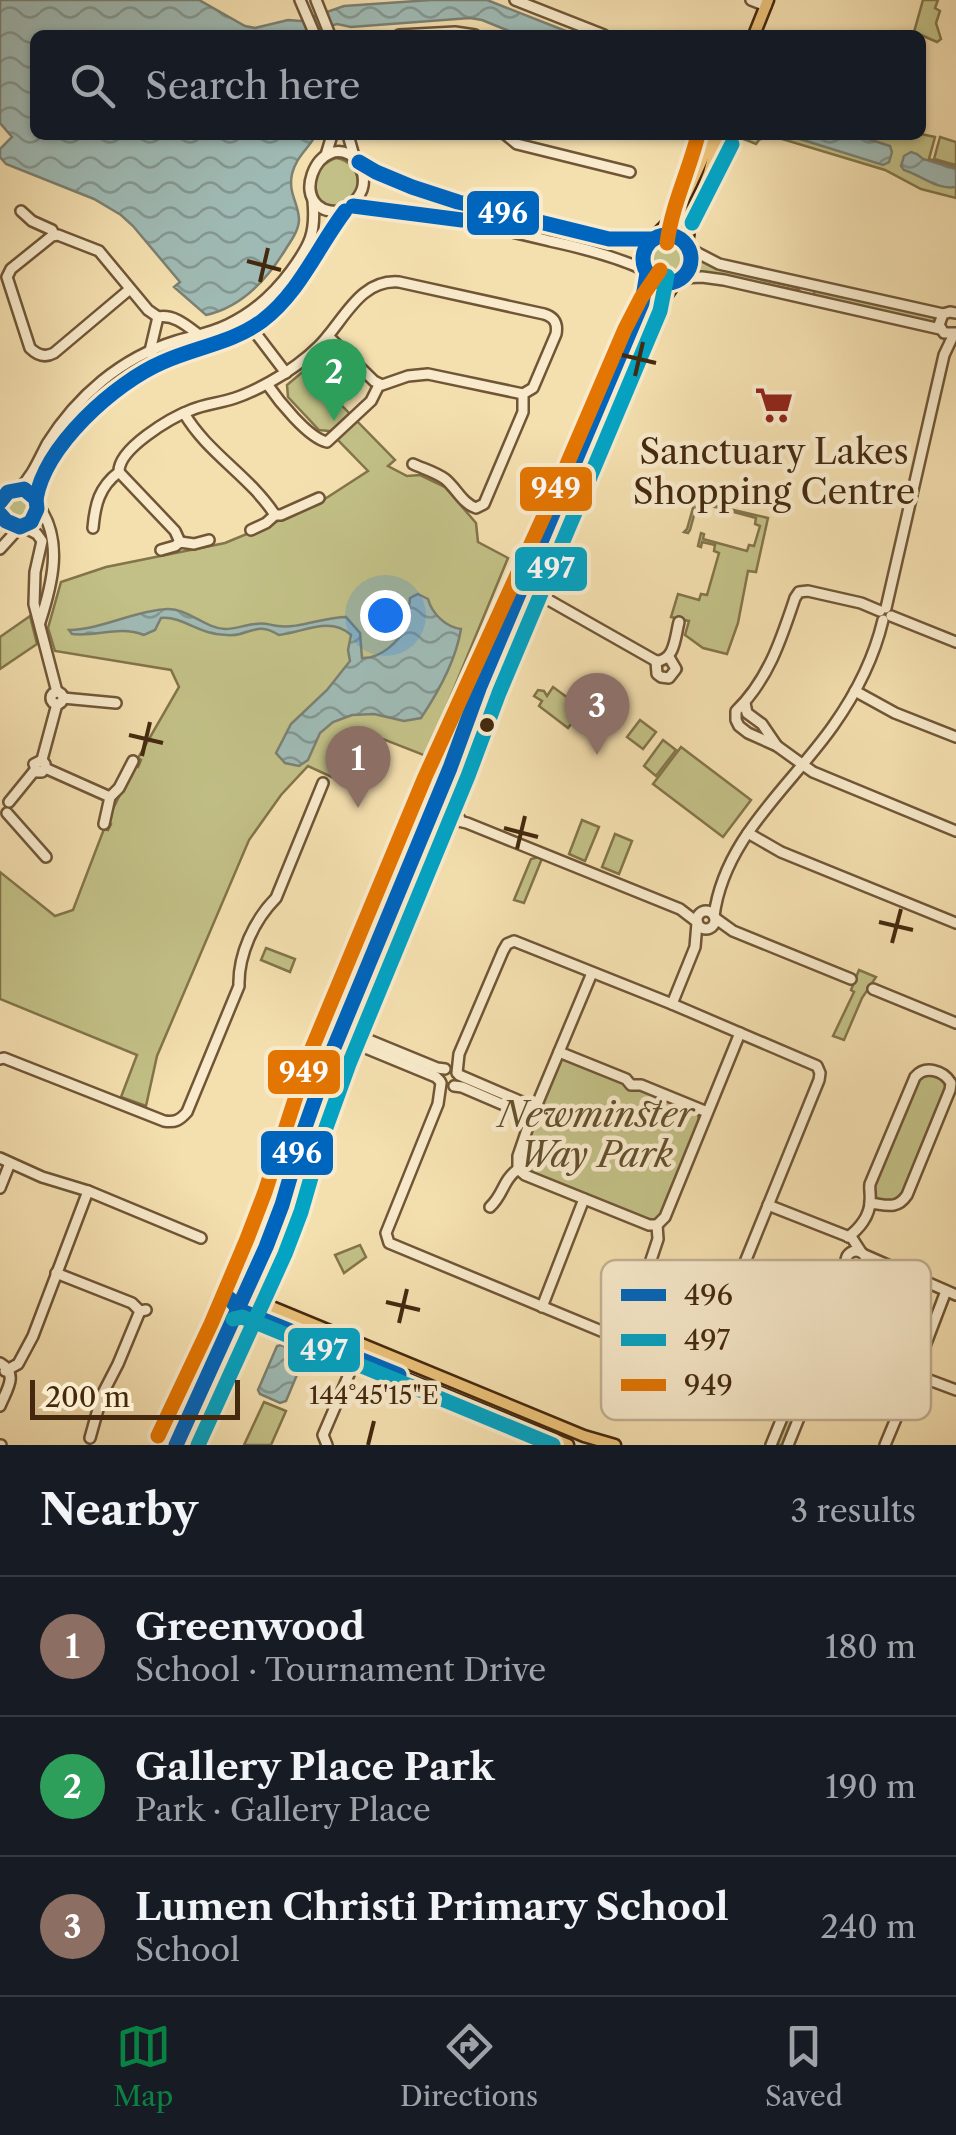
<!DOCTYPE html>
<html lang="en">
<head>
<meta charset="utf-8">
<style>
	:root { --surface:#171b24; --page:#242831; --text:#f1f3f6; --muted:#9ea1a6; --line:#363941; --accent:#0b8043 }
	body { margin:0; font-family:"Libre Caslon Text",serif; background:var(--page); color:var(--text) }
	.scale { position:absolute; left:30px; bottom:25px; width:210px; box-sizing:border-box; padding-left:10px; border:5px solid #44290f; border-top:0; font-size:28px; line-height:35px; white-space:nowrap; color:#44290f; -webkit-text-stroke:8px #f8eacb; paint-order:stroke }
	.you { position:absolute; left:385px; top:615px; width:35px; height:35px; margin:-25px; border:8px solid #fff; border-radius:50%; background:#1a73e8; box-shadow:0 0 0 15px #1a73e833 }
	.badge { display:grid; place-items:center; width:65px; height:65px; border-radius:50%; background:var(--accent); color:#fff; font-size:32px; font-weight:700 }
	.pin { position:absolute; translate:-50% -82px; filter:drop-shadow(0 2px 5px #0008) }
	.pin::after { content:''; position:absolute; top:52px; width:35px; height:30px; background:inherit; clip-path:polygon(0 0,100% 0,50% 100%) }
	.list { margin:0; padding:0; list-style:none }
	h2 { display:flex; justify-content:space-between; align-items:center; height:130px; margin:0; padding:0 40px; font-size:42px }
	h2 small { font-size:32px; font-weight:400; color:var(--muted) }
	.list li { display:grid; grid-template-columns:65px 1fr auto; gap:30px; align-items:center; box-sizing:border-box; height:140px; padding:0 40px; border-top:2px solid var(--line) }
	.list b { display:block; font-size:38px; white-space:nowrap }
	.list p { margin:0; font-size:32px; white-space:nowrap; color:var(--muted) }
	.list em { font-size:32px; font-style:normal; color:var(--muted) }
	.icon { flex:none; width:55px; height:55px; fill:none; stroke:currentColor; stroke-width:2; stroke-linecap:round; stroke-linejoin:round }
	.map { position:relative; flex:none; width:956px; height:1445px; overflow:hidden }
	.search { position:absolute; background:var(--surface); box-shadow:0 2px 8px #0004; left:30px; right:30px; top:30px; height:110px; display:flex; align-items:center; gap:25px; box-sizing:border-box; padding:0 35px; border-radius:15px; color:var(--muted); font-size:38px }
	.sheet { height:550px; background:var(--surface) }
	nav { display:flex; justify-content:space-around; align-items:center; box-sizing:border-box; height:140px; border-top:2px solid var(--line); background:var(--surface); font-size:28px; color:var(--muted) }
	nav a { display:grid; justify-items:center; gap:5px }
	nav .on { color:var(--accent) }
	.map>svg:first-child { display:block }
</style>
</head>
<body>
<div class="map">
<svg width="956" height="1445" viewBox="0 0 956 1445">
	<defs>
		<pattern id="water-waves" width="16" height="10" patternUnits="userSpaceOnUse" patternTransform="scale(2.5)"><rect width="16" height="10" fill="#9fbab4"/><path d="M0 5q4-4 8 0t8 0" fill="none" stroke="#839791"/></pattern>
	</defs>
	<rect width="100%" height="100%" fill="#f4dfaf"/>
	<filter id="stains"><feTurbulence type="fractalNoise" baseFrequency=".002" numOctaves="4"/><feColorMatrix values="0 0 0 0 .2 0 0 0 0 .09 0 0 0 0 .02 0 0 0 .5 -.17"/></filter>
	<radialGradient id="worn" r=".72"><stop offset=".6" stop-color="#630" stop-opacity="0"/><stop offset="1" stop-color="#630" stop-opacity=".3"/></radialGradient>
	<!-- green -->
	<g fill="#c2c086" stroke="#83744a" stroke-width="2.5">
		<path d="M923 0H938L935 8 940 11 936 23 941 39 937 42 914 32Z"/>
		<path d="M921 134 935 137 929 159 956 167V198L921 189 885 170 769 135 759 140 756 144 736 136V135H921Z"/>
		<path d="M940 137 956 142V165L934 159Z"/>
		<path d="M336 158C364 162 364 200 343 207 342 207 327 207 326 207 309 191 313 166 336 158Z"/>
		<circle cx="667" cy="259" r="19"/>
		<path d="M699 257 763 280 795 287 800 291 717 275 696 273Z"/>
		<path d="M814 291H822L936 317 933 323 814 296Z"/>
		<path d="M306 369 395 460 388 466 407 476 420 475 445 487 476 523 478 542 508 558 426 756 355 728 334 778 308 766 281 795 249 840 157 1056 146 1106 121 1097 137 1055 0 999V872L55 916 73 910 104 829 108 830 111 824 107 821 134 766 138 767 141 760 138 758 179 687 171 670 55 651 48 628 61 582 106 567 225 543 314 506 368 471 329 431 319 430 288 397 287 385Z"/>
		<path d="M19 493 23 494 33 504V514L21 524C4 521 0 510 9 496Z"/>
		<path d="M695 501 768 518 756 572 748 571 738 623 727 654 703 648 685 635 689 621 671 617 678 594 699 600 701 594 707 595 719 553 714 551 715 545 702 542 701 547 698 546 701 533 704 534 703 539 747 551 749 545 754 546 760 526 755 524 756 518 704 504 701 509 696 508 690 530 688 533 684 532 687 529Z"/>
		<path d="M30 616 37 644 0 669V637Z"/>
		<path d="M553 687 583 709 568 728 539 706 542 701 534 696 538 690 544 691 547 696Z"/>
		<path d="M640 720 656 732 643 749 627 737Z"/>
		<path d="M663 740 676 750 656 776 644 766Z"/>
		<path d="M681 747 751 800 723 837 653 784Z"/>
		<path d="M440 771 442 774 438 785 352 988 349 987 348 983 435 773Z"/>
		<path d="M582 820 599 827 585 861 569 854Z"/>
		<path d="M615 834 632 841 619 874 602 867Z"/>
		<path d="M543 856 524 903 514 900 531 859Z"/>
		<path d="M266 948 295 959 290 972 261 960Z"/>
		<path d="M859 970 876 977 862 998 844 1040 833 1036 854 992 851 990Z"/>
		<path d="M564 1058 698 1113 699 1121 661 1215 655 1221H649L524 1171 518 1161 558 1063Z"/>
		<path d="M321 1060 275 1175 262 1200 260 1196 315 1063Z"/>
		<path d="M924 1073 941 1076 948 1083 947 1088 903 1197 894 1203 879 1201 873 1195V1186L916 1081Z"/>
		<path d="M329 1089 334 1097 333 1106 297 1193 288 1198 287 1197 321 1095 325 1090Z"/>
		<path d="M255 1211 256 1219 218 1311 215 1309Z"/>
		<path d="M360 1245 366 1257 344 1273 335 1255Z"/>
		<path d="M849 1272 854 1276 785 1445H774L838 1290Z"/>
		<path d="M217 1313 214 1321C205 1324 203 1335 200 1344L203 1349 163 1445H157L166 1414 178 1395 202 1333 211 1315Z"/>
		<path d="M264 1402 286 1411 271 1445H244Z"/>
	</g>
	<!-- water -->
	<g fill="url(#water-waves)" stroke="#7b8072" stroke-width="2.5">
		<path d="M0 0H199L245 26 255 28 288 20 301 21 344 6 431 0H487L576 35H519L482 20 470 18 351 27 337 24 299 35H35V135H316C308 149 296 157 292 174 288 193 298 202 299 219 299 229 293 238 287 247 269 277 242 307 206 315L174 287 180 282 133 226 121 215 94 199 6 164 0 157V149L12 137 0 123Z"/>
		<path d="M787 135H856L890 146 892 152 889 162 883 165Z"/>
		<path d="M911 152 917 154 923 159 956 169V187C936 190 923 176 904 170L901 166 904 156Z"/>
		<path d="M418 594 428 599C432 614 446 627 461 629 456 660 439 691 421 718L404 721 374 714 352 715 333 722 320 733 308 760 299 766 285 763 276 753 291 724 327 690 350 661 348 650 351 635C330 616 304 632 279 635 262 625 257 629 240 634 233 636 223 635 216 634 196 631 180 616 161 618L155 630 144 635C119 625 97 637 72 634L69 630C103 629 133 611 167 609 188 608 204 628 225 629 235 629 245 625 255 624 265 622 269 625 278 626 298 629 324 617 346 617L360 633 362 658C380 659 400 642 406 624 409 616 409 607 410 598Z"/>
		<path d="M281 1345 302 1353 304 1358 286 1401 280 1403 260 1394 258 1390 277 1346Z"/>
	</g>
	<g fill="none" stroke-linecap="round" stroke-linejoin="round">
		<!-- minor casing -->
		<g stroke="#705637" stroke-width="14">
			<g id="minor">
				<path d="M300 0 315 35"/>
				<path d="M316 0 330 35"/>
				<path d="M515 0 604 35"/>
				<path d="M751 0 766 6"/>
				<path d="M399 35 455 32 475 35"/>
				<path d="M348 135 354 156"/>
				<path d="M506 135 517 144 630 172"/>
				<path d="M326 155 332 135"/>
				<path d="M362 164 412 187 458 202 609 239H654"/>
				<path d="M353 206C420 210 485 225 550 241 583 248 614 256 645 270"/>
				<path d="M21 211 32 221 52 230 54 235"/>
				<path d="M690 249 719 264 943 314"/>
				<path d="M682 278 702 277 724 280 940 329"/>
				<path d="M130 289 54 353C45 358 37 355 30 348L7 277 11 269 52 236 58 235 99 251 148 310 158 317"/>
				<path d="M956 313 950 312 943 314 939 325 944 333H956"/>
				<path d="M251 327 286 373"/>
				<path d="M328 336 374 381 382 385 408 376 428 374 523 394"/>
				<path d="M158 364 150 351 158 317C174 314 187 326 199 335"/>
				<path d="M267 384C278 400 308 438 327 442L371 401 379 385"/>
				<path d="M184 413C207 453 250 476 275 515"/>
				<path d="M119 472 175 531 180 542"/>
				<path d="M19 489C33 475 38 461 47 444 62 420 80 399 102 381 124 363 150 349 176 341 193 336 211 333 227 325 253 313 274 294 291 271 310 245 316 233 313 201"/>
				<path d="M36 499C41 466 45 472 63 447 92 406 127 374 174 357 204 346 233 342 259 323 284 306 304 281 319 254 324 245 327 235 333 227 348 202 374 197 359 162 318 120 280 220 345 211"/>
				<path d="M0 502 8 492 24 489 36 499C42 527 15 538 0 514"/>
				<path d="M38 505C64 540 52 585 40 622"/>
				<path d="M24 527 37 534 42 541 35 572 34 604 57 692"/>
				<path d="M93 528C95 505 99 487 119 472 118 449 170 418 191 410 205 404 221 403 235 398 247 394 259 388 270 382 288 372 305 360 319 346 344 321 359 279 399 282L544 314C554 317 558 323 556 334L533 388 523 394V412L484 504 476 508C462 503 457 489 445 479 435 472 424 469 413 464"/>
				<path d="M251 530 266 523 275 515H281L319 498"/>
				<path d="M0 549 20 527"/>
				<path d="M161 550 175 546 180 542 194 544 209 540"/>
				<path d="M535 578 537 588 545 598 656 661C675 661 675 637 679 622"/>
				<path d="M886 608 944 355 954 334"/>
				<path d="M880 611 861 603 808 591 799 592 795 598C781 640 768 680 736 711V720L739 726 748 733 777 746 813 772 956 831"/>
				<path d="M891 616 956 642"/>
				<path d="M656 661 657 674 661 677 669 678 676 669 669 657"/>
				<path d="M855 691 895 713 956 737"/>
				<circle cx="57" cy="698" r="6"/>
				<path d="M63 698 116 703"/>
				<path d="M745 703 747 713 762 724 777 746"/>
				<path d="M42 760 45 764V768L42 772H37L34 764 42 760 43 756 57 704"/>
				<path d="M45 768 110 797"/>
				<path d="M440 793 446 809 460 819"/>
				<path d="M9 802 35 770"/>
				<path d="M7 813 46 857"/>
				<path d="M104 824 110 797 119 788 133 761"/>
				<path d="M424 828 450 819 467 823 680 909 697 922"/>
				<path d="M748 833 781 852 956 923"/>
				<circle cx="706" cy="920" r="9"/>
				<path d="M714 916C724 838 790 787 833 726 855 695 874 658 883 620"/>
				<path d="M715 918 733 931 851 979"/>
				<path d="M873 989 956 1023"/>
				<path d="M672 1004 695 947 697 923"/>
				<path d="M342 1029 437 1068 445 1069"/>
				<path d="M339 1037 436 1077 440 1081"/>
				<path d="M559 1052 626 1079 631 1085H641L707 1112"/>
				<path d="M0 1059 4 1058 164 1121C175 1123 180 1120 187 1112L239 986C238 955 254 920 276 898L323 783"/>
				<path d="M459 1075 536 1108"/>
				<path d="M441 1083 438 1104 386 1233 389 1243 676 1362 692 1367 704 1363 819 1080 820 1073 817 1066 672 1004 514 941 507 944 503 951 459 1054 457 1073"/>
				<path d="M454 1086 462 1087 532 1117"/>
				<path d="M0 1158 42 1177 88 1191 33 1336 18 1364 5 1371"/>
				<path d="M518 1169V1156L530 1121 592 973"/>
				<path d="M518 1169 525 1175 649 1225H657"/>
				<path d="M0 1188 10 1163"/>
				<path d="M88 1191 201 1238"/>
				<path d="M768 1205 852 1238 861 1252"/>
				<path d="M490 1207C504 1194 502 1181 518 1169"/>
				<path d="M657 1225 665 1217 740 1033"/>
				<path d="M848 1237C859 1229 870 1216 870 1201 871 1195 869 1189 870 1184L915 1077C925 1065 943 1070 951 1083L950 1090 907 1195C897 1210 886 1205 871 1203"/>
				<circle cx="856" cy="1261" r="10"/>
				<path d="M865 1255 956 1295"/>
				<path d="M56 1273 132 1303 140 1311 146 1310"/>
				<path d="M646 1275 658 1239 657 1225"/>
				<path d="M946 1291 917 1367 924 1378 956 1390"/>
				<path d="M542 1307 584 1199"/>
				<path d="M0 1363C19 1374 7 1389 0 1406"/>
				<path d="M90 1438 102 1395 118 1364 140 1311"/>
				<path d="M0 1445H1"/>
				<path d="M327 1445 323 1435 356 1358"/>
				<path d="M771 1445 834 1291 847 1265"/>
				<path d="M788 1445 855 1280 861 1270"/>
				<path d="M885 1445 910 1385 920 1374"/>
			</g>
		</g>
		<!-- major casing -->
		<g stroke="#44290f" stroke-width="15">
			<g id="major">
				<path d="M754 35 768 0"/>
				<path d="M656 237C670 232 682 237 690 249 698 285 652 296 644 265 638 246 660 233 670 220 689 195 699 163 714 135"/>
				<path d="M687 245 690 221 709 173 719 135"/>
				<path d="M494 669 583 479 652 316 676 282"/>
				<path d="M265 1258 262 1289 267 1305"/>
				<path d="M230 1299 244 1297 267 1305 584 1436 615 1445"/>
				<path d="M237 1308 252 1316 568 1445"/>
				<path d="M173 1437 182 1411 288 1162"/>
				<path d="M176 1445 222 1348 266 1247 282 1205 304 1130 330 1057 450 768 480 686 642 303 647 273"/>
			</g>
		</g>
		<!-- minor -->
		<use href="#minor" stroke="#f8eacb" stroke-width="9"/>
		<!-- major -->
		<use href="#major" stroke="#eac078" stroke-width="10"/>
		<!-- bus-1 casing -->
		<g stroke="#f8eacb" stroke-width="22">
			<g id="bus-1">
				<path d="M359 162 376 172 412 187 458 202 609 239H654"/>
				<path d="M353 206 462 220"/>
				<circle cx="667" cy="259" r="24"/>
				<path d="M36 499C45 446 114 383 163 362 196 347 232 343 262 321 300 292 317 248 345 211"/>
				<path d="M0 502 8 492 24 489 36 499 37 509 31 522 20 527 6 521 0 514"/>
				<path d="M230 1299 239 1310 399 1375"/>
				<path d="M176 1445 266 1247 282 1205 304 1130 330 1057 450 768 480 686 642 303 647 273"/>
			</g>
		</g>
		<!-- bus-2 casing -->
		<g stroke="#f8eacb" stroke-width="22">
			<g id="bus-2">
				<path d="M692 223 732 144"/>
				<path d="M233 1319 242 1317 260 1324 553 1445"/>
				<path d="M198 1445 285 1254 301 1212 323 1136 349 1064 468 776 499 693 660 311 667 276"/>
			</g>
		</g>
		<!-- bus-3 casing -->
		<g stroke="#f8eacb" stroke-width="22">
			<g id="bus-3">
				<path d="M667 243C672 205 689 171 698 135"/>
				<path d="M158 1436 211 1324 247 1239 265 1192 310 1053 425 777 562 476 625 329 641 298 660 270"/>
			</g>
		</g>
		<!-- bus-1 -->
		<use href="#bus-1" stroke="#0065bd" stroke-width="15"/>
		<!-- bus-2 -->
		<use href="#bus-2" stroke="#03a3c4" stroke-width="15"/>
		<!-- bus-3 -->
		<use href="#bus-3" stroke="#e37502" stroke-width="15"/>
	</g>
	<!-- ticks -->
	<path fill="none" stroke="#44290f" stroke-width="4" d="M247 261 281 270M260 282 268 248M622 355 656 363M635 376 643 342M129 735 163 743M142 756 150 722M504 828 538 837M517 849 525 816M879 922 913 930M892 943 901 909M386 1302 420 1310M399 1323 407 1289M368 1445 374 1421"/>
	<!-- icons -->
	<defs>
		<g id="supermarket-bare" transform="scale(3)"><path d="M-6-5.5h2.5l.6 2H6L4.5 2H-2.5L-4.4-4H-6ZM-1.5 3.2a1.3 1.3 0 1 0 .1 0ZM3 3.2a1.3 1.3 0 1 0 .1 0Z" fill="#8f2418" stroke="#f8eacb" stroke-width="2.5" paint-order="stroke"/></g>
	</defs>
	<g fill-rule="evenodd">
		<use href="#supermarket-bare" x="774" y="405"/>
	</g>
	<!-- markers -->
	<circle fill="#44290f" stroke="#f8eacb" stroke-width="4" cx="487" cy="725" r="9"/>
	<g text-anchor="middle" stroke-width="9" stroke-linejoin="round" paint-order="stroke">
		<!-- poi labels -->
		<g font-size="35" fill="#44290f" stroke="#f8eacb">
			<text x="774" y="464">Sanctuary Lakes<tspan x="774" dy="40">Shopping Centre</tspan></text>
		</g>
		<!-- park labels -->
		<g font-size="35" font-style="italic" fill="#644f2d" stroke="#f8eacb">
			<text x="596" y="1127">Newminster<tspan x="596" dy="40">Way Park</tspan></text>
		</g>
	</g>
	<!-- legend -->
	<rect x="601" y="1260" width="330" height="160" rx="15" fill="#f8eacb" stroke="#c2b093" stroke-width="2.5"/>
	<rect x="621" y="1289" width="45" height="12" fill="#0065bd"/>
	<rect x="621" y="1334" width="45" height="12" fill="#03a3c4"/>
	<rect x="621" y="1379" width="45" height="12" fill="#e37502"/>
	<g font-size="28" fill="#44290f">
		<text x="684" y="1305">496</text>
		<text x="684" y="1350">497</text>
		<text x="684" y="1395">949</text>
	</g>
	<g font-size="25" text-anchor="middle" fill="#44290f" stroke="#f8eacb" stroke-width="9" stroke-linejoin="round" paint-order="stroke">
		<text x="374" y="1404">144°45'15"E</text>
	</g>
	<g stroke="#f8eacb" stroke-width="4">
		<rect x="465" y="189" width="76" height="48" rx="10" fill="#0065bd"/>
		<rect x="518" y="465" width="76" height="48" rx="10" fill="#e37502"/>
		<rect x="513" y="545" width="76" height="48" rx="10" fill="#03a3c4"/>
		<rect x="266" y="1048" width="76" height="48" rx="10" fill="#e37502"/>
		<rect x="259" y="1129" width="76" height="48" rx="10" fill="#0065bd"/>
		<rect x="286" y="1326" width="76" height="48" rx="10" fill="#03a3c4"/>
	</g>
	<g font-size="28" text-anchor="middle" font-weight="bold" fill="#fff">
		<text x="503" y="223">496</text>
		<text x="556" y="498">949</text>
		<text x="551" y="578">497</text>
		<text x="304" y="1082">949</text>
		<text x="297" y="1163">496</text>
		<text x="324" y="1360">497</text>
	</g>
	<rect width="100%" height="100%" filter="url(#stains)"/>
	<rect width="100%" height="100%" fill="url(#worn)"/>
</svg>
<div class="scale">200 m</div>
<div class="you"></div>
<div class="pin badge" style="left:358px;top:808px;background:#8d6e63">1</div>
<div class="pin badge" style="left:334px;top:421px;background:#2e9e5b">2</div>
<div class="pin badge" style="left:597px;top:755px;background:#8d6e63">3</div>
<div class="search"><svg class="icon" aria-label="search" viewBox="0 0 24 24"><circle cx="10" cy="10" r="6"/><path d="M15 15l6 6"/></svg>Search here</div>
</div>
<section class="sheet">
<h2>Nearby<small>3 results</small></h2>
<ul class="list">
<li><span class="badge" style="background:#8d6e63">1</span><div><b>Greenwood</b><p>School · Tournament Drive</p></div><em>180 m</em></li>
<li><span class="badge" style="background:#2e9e5b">2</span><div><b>Gallery Place Park</b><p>Park · Gallery Place</p></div><em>190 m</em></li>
<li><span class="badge" style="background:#8d6e63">3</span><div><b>Lumen Christi Primary School</b><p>School</p></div><em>240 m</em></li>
</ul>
</section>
<nav>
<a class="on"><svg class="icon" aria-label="map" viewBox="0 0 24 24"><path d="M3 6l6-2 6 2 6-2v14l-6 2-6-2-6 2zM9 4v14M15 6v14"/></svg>Map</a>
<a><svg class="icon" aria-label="directions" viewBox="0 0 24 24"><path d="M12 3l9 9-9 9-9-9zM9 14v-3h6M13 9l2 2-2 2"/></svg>Directions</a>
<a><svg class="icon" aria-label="saved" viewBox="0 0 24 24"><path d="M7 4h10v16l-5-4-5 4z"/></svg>Saved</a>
</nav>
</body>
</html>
